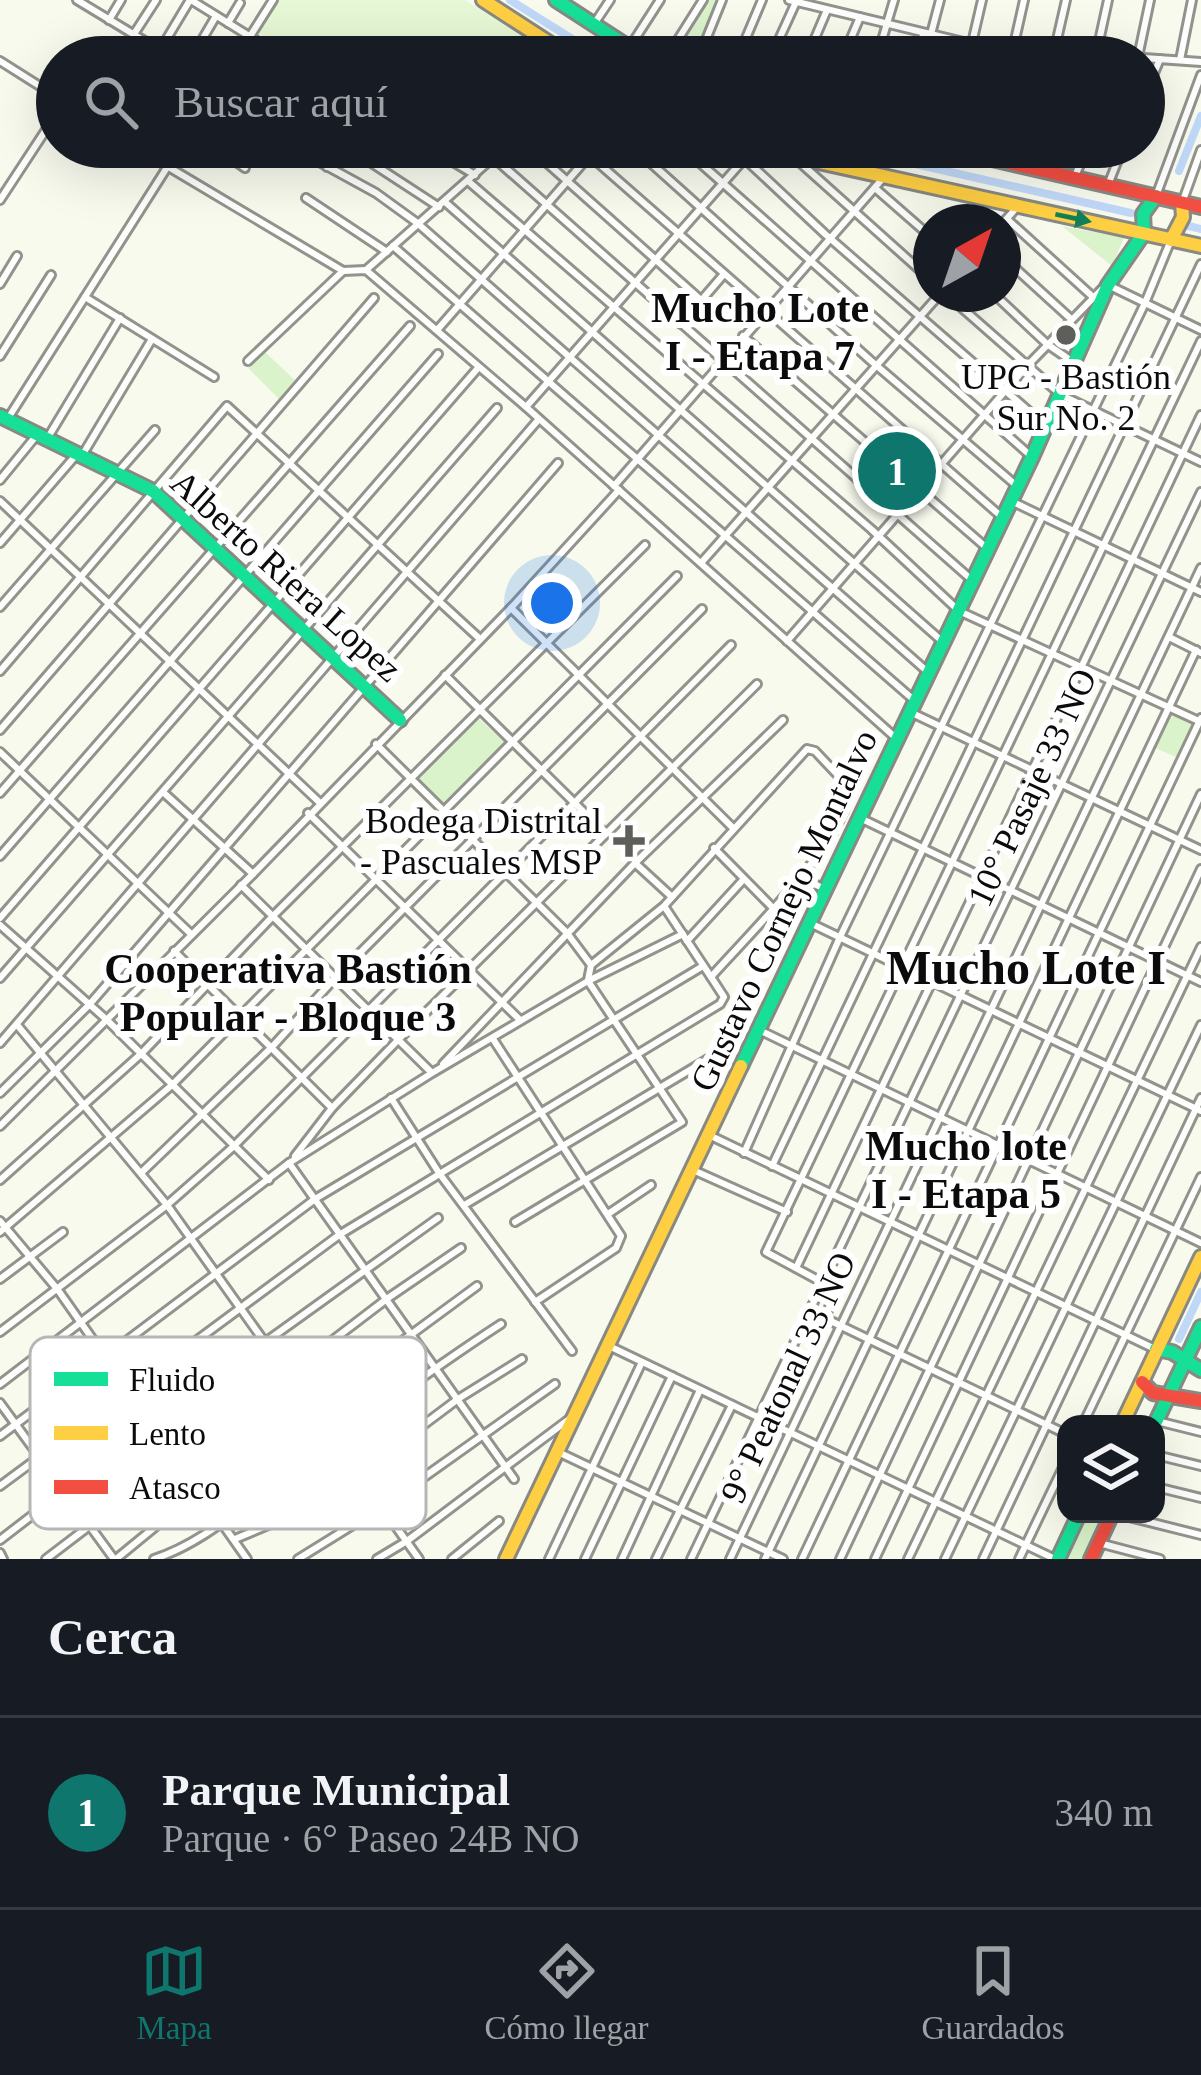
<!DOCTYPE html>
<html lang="es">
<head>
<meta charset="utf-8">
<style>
	:root { --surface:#171b24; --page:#242831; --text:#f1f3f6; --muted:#9ea1a6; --line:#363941; --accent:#0f766e }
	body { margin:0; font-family:Georgia,serif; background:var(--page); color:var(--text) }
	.controls { position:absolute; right:36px; bottom:36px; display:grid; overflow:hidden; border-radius:24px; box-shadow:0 12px 48px #0002 }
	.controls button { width:108px; height:108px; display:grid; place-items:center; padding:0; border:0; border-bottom:3px solid var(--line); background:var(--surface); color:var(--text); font:60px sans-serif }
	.compass { position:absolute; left:913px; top:204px; width:108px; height:108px; border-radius:50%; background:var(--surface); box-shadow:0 12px 48px #0002; rotate:40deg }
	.you { position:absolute; left:552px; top:603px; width:42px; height:42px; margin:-30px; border:9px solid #fff; border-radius:50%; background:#1a73e8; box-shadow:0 0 0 18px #1a73e833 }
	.badge { display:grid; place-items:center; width:78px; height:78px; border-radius:50%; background:var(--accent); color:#fff; font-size:39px; font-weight:700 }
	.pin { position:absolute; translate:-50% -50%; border:6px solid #fff; box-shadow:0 3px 12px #0006 }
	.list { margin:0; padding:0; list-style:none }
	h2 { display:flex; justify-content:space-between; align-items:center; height:156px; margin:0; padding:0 48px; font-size:51px }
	h2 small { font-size:39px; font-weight:400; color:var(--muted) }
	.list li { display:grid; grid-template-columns:78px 1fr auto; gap:36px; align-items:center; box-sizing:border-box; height:192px; padding:0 48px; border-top:3px solid var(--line) }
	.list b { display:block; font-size:45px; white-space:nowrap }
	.list p { margin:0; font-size:39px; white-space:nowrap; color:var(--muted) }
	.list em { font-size:39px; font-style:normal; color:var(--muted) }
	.icon { flex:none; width:66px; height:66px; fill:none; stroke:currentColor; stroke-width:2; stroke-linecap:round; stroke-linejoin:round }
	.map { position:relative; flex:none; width:1201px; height:1559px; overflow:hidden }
	.search { position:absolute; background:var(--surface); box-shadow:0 12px 48px #0002; left:36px; right:36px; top:36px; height:132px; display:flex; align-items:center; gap:30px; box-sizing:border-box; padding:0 42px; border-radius:66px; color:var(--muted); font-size:45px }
	.sheet { height:348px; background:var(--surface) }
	nav { display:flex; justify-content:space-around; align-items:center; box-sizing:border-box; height:168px; border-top:3px solid var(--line); background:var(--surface); font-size:33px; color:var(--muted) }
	nav a { display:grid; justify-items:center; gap:6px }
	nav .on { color:var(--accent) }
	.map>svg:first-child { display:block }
</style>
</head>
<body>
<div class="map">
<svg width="1201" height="1559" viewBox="0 0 1201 1559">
	<rect width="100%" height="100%" fill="#f9faee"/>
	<!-- green -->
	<g fill="#daf3cb">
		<path d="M705 0H719L696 57H670Z"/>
		<path d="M1062 226 1124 238 1112 266Z"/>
		<path d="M265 352 297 382 280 400 248 368Z"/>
		<path d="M901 437 931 462 894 506 862 479Z"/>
		<path d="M1169 711 1194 723 1178 758 1153 747Z"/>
		<path d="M478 718 507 744 445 807 416 779Z"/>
		<path d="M1082 1514H1104L1083 1559H1060Z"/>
	</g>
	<!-- pitch -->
	<path fill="#e6f7d5" d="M279 0H465L556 57H297L258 33Z"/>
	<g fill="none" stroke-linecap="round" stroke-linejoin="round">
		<!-- canal -->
		<g stroke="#c0d8f8" stroke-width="8">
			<path d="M510 0 601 57"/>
			<path d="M840 147 1131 213"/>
			<path d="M1179 171 1201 116"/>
			<path d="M1189 226 1201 229"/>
			<path d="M1179 1339 1201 1292"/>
		</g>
		<!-- street casing -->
		<g stroke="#92938d" stroke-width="12">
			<g id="street">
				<path d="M77 0 171 57"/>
				<path d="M191 0 283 57"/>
				<path d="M789 0 972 44 1129 57"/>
				<path d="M109 20 121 0"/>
				<path d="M228 23 240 3"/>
				<path d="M594 24 610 0"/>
				<path d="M134 34 156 0"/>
				<path d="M931 34 940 0"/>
				<path d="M633 42 660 0"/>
				<path d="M972 43 982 0"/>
				<path d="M1013 49 1024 0"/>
				<path d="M160 50 190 0"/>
				<path d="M1096 55 1108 0"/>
				<path d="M192 57 216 16"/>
				<path d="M237 57 273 0"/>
				<path d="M667 57 703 0"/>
				<path d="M699 57 722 0"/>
				<path d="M738 57 762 0"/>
				<path d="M771 57 796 2"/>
				<path d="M807 57 827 10"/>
				<path d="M843 57 860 17"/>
				<path d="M877 57 894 0"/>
				<path d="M914 57 924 33"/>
				<path d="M1053 57 1066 0"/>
				<path d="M1138 57 1150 0"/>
				<path d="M1144 58 1201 62"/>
				<path d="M1180 60 1192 0"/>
				<path d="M0 61 57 97"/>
				<path d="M1144 97 1160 59"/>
				<path d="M135 147 343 271 366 270 526 407 897 739"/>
				<path d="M215 147 245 168"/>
				<path d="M292 147 376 193 416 222 929 673"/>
				<path d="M347 147 439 207"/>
				<path d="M428 147 475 175"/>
				<path d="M529 147 702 301"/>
				<path d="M580 147 1003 518"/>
				<path d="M633 147 870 360 1017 486"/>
				<path d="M682 147 1032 457"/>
				<path d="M494 158 973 581"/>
				<path d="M745 159 825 234 1047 427"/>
				<path d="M796 159 931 280"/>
				<path d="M1010 163 1016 147"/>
				<path d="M327 167 337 147"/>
				<path d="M1043 171 1053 147"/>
				<path d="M1074 178 1088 147"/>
				<path d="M468 181 871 529 959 611 1201 722"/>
				<path d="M1108 185 1123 147"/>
				<path d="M875 188 931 237"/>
				<path d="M1156 196 1201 75"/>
				<path d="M306 198 387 252"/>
				<path d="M0 200 57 113"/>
				<path d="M445 202 943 642"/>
				<path d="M1182 203 1201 150"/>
				<path d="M1007 219 1093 297"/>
				<path d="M1003 223 1018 206"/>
				<path d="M393 246 915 701"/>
				<path d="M1003 257 1071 319"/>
				<path d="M366 270 505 147"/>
				<path d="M0 284 17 256"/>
				<path d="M946 294 1061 395 1201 462"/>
				<path d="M994 294 1047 344 1073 362"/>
				<path d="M85 297 214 377"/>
				<path d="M681 324 724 274"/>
				<path d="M438 329 597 147"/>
				<path d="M743 336 880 455"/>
				<path d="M0 356 51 275"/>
				<path d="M248 361 343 271"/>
				<path d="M526 407 753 149"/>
				<path d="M7 420 180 147"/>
				<path d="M47 439 120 318"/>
				<path d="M83 454 152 339"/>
				<path d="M0 480 36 436"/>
				<path d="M858 480 902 430"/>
				<path d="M614 486 884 177"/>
				<path d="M920 490 988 549"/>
				<path d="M0 501 319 802"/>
				<path d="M1011 501 1201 592"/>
				<path d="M0 543 77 454"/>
				<path d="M701 563 940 294"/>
				<path d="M0 607 155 430"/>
				<path d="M511 608 733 828"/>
				<path d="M1169 637 1201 653"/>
				<path d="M787 641 1027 366 1101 290 1108 285 1201 330"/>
				<path d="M0 671 227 406 480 639"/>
				<path d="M445 675 606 834"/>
				<path d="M910 712 1201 850"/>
				<path d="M0 730 374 298"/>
				<path d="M376 744 567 933 591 965"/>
				<path d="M0 752 191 934"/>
				<path d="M0 793 410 326"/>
				<path d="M164 793 253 874"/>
				<path d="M308 813 520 1020"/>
				<path d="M860 818 1201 982"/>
				<path d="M714 848 772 907"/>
				<path d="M0 856 438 354"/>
				<path d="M635 863 672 897"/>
				<path d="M801 878 825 889"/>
				<path d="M241 885 431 1072"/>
				<path d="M0 918 478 368"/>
				<path d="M810 923 1201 1111"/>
				<path d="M0 925 107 1020 269 1180"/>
				<path d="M687 941 743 880"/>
				<path d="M174 951 332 1108"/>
				<path d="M0 978 497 408"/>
				<path d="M588 980 591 965 664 906 807 749 815 751 849 787C851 836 745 938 711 977L664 906"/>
				<path d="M18 1026 167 1205 419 1559"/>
				<path d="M759 1030 1201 1243"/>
				<path d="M493 1039 621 1236 616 1248 535 1302"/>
				<path d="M0 1043 539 419"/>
				<path d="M443 1064 635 863 783 720"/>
				<path d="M0 1093 89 1005 558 463"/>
				<path d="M391 1098 439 1173 572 1351"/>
				<path d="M0 1126 253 874 511 608 619 490"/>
				<path d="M709 1135 1155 1349"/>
				<path d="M744 1153 840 937 1145 303 1171 240"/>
				<path d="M295 1156 332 1108 399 1039 757 684"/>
				<path d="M289 1163 514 1479"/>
				<path d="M772 1166 1201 264"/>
				<path d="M693 1170 787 1212"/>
				<path d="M141 1173 272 1047 336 977 702 609"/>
				<path d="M0 1180 142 1053 273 916 645 545"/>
				<path d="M466 1204 708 1059"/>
				<path d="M608 1214 651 1185"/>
				<path d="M0 1221 58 1290 247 1559"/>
				<path d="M515 1222 682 1122 588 981"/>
				<path d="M0 1232 172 1085 677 576"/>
				<path d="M796 1268 1201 415"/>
				<path d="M0 1279 63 1232"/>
				<path d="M810 1311 1066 1434"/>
				<path d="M825 1319 833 1296 829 1286 766 1252 1201 341"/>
				<path d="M0 1332 167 1205 234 1146 731 645"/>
				<path d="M609 1346 1055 1559"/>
				<path d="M0 1384 289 1163 432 1073 588 981 683 934"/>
				<path d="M0 1403 114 1559"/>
				<path d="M1157 1421 1201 1432"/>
				<path d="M1083 1424 1201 1177"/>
				<path d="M0 1436 315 1199 703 966"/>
				<path d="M558 1452 783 1559"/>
				<path d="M1156 1455 1201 1466"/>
				<path d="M0 1486 339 1235 720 1004 724 997 711 977"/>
				<path d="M1156 1487 1201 1498"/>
				<path d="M1117 1514 1201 1535"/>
				<path d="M235 1539 318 1504 458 1399 522 1359"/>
				<path d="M0 1540 151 1424 438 1218"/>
				<path d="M1099 1543 1160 1559"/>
				<path d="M0 1553 3 1559"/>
				<path d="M46 1559 388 1298 461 1248"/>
				<path d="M116 1559 200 1490 477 1286"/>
				<path d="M154 1559C201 1544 240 1508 280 1480 353 1428 425 1373 501 1324"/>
				<path d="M298 1559 382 1507 555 1384"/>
				<path d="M377 1559 407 1541 572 1417"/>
				<path d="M452 1559 499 1521"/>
				<path d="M549 1559 642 1362"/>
				<path d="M585 1559 672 1376"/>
				<path d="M622 1559 700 1390"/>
				<path d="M656 1559 732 1405"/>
				<path d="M691 1559 1201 492"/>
				<path d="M730 1559 1201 568"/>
				<path d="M765 1559 1196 650"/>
				<path d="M802 1559 1201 718"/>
				<path d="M840 1559 1201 794"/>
				<path d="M875 1559 1201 869"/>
				<path d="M908 1559 1201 947"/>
				<path d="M945 1559 1201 1025"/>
				<path d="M983 1559 1201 1098"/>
				<path d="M1019 1559 1066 1461"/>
			</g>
		</g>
		<!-- fast casing -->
		<g stroke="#898984" stroke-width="18">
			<g id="fast">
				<path d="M556 0 644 57"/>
				<path d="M1144 233 1143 214 1156 196"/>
				<path d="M0 416 153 491 400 720"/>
				<path d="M741 1066 1032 457 1108 285 1144 233"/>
				<path d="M1156 1349 1172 1352 1201 1370"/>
				<path d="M1155 1424 1201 1327"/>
				<path d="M1058 1559 1079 1514"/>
			</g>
		</g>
		<!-- slow casing -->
		<g stroke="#898984" stroke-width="18">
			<g id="slow">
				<path d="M483 0 571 57"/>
				<path d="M751 147 1201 246"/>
				<path d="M1171 240 1183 217 1182 203"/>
				<path d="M1122 1424 1201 1257"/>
				<path d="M506 1559 741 1066"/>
			</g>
		</g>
		<!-- jam casing -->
		<g stroke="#898984" stroke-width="18">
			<g id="jam">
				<path d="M940 147 1201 207"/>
				<path d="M1142 1382 1153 1393 1201 1401"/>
				<path d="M1091 1559 1112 1514"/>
			</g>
		</g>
		<!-- street -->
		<use href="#street" stroke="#fefefc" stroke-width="6"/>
		<!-- fast -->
		<use href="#fast" stroke="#16e098" stroke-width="12"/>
		<!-- slow -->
		<use href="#slow" stroke="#ffcf43" stroke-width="12"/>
		<!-- jam -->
		<use href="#jam" stroke="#f24e42" stroke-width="12"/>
	</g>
	<!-- one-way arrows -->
	<defs><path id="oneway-solid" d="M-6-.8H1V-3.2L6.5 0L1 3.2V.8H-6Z" transform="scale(3)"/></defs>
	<use fill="#118059" href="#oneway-solid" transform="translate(1073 218) rotate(12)"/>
	<!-- markers -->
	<g fill="#5e5f5a" stroke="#fff" stroke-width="4.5">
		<circle cx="1066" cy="335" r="12"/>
		<path d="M623 823h12v12h12v12h-12v12h-12v-12h-12v-12h12z"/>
	</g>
	<g text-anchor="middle" stroke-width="12" stroke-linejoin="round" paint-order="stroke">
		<!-- poi labels -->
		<g font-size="36" fill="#0b0b0b" stroke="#fff">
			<text x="1066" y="389">UPC - Bastión<tspan x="1066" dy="41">Sur No. 2</tspan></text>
			<text x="602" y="833" text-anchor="end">Bodega Distrital<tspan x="602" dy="41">- Pascuales MSP</tspan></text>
		</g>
		<!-- street labels -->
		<g font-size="36" fill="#0b0b0b" stroke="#fff">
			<text transform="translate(287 575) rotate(42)" y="13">Alberto Riera Lopez</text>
			<text transform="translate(1031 787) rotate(-65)" y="13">10° Pasaje 33 NO</text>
			<text transform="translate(783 910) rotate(-65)" y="13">Gustavo Cornejo Montalvo</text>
			<text transform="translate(787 1377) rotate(-65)" y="13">9° Peatonal 33 NO</text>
		</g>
		<!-- quarter labels -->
		<g font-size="42" font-weight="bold" fill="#0b0b0b" stroke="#fff">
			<text x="760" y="322">Mucho Lote<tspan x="760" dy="48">I - Etapa 7</tspan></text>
			<text x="288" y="983">Cooperativa Bastión<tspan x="288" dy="48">Popular - Bloque 3</tspan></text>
			<text x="966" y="1160">Mucho lote<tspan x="966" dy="48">I - Etapa 5</tspan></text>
		</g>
		<!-- district labels -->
		<g font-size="48" font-weight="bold" fill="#0b0b0b" stroke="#fff">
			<text x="1026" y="984">Mucho Lote I</text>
		</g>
	</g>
	<!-- legend -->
	<rect x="30" y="1337" width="396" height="192" rx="18" fill="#fff" stroke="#b6b6b6" stroke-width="3"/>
	<rect x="54" y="1372" width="54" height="14" fill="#16e098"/>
	<rect x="54" y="1426" width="54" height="14" fill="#ffcf43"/>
	<rect x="54" y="1480" width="54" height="14" fill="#f24e42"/>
	<g font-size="33" fill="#0b0b0b">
		<text x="129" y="1391">Fluido</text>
		<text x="129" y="1445">Lento</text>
		<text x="129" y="1499">Atasco</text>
	</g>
</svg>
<div class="controls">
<button><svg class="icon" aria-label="layers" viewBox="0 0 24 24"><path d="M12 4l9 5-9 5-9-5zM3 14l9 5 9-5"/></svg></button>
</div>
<svg class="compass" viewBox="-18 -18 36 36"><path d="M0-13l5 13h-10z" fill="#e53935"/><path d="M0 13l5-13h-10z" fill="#9ea1a6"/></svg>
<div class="you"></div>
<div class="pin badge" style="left:897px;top:471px">1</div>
<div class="search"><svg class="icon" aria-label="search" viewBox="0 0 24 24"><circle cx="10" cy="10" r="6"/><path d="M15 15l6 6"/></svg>Buscar aquí</div>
</div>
<section class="sheet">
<h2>Cerca<small></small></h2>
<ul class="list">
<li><span class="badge">1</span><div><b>Parque Municipal</b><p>Parque · 6° Paseo 24B NO</p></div><em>340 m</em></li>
</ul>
</section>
<nav>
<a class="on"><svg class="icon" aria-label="map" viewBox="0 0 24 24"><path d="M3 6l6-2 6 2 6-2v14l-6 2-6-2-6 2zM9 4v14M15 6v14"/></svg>Mapa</a>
<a><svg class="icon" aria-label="directions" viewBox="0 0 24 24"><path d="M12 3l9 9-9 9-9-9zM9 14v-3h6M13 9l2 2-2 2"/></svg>Cómo llegar</a>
<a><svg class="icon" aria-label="saved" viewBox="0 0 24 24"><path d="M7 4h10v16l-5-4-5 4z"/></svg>Guardados</a>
</nav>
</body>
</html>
